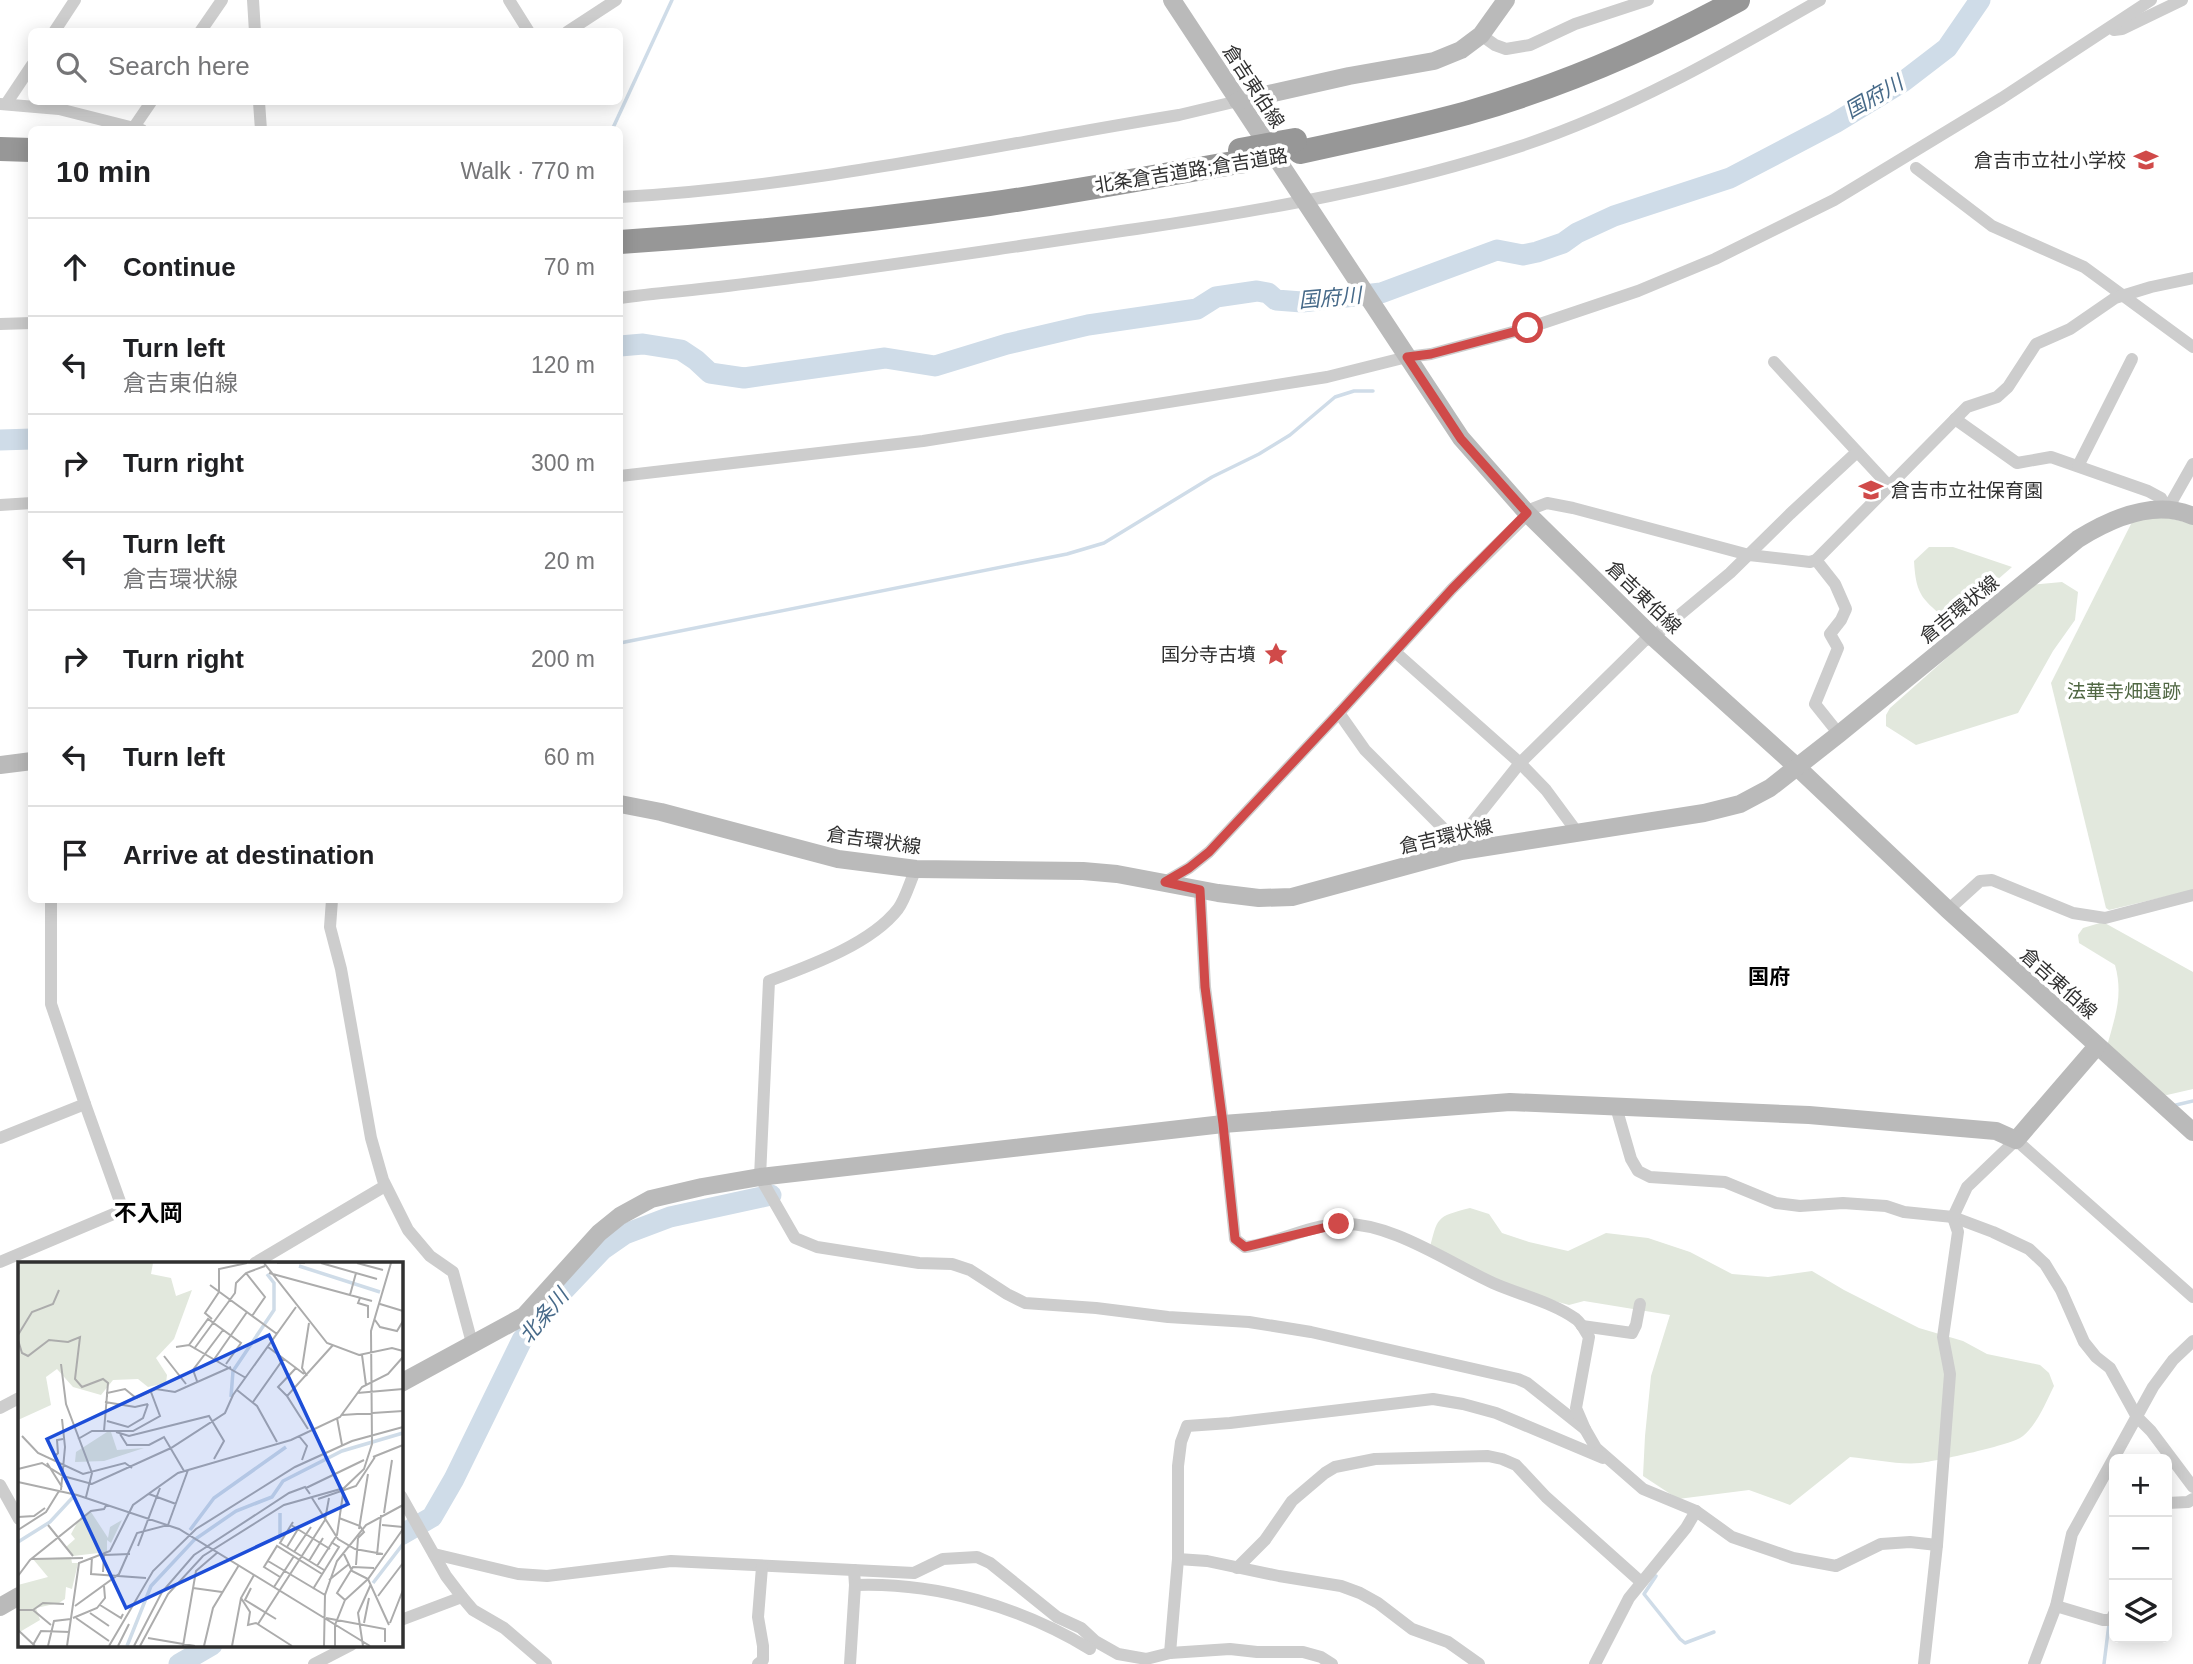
<!DOCTYPE html>
<html lang="en">
<head>
<meta charset="utf-8">
<style>
	:root { --surface:#fff; --page:#f6f6f6; --text:#202124; --muted:#757577; --line:#e0e0e0 }
	body { margin:0; font-family:Helvetica,"Noto Sans JP",sans-serif; background:var(--page); color:var(--text) }
	.controls { position:absolute; right:21px; bottom:21px; display:grid; overflow:hidden; border-radius:10px; box-shadow:0 4px 18px #0003 }
	.controls button { width:63px; height:63px; display:grid; place-items:center; padding:0; border:0; border-bottom:2px solid var(--line); background:var(--surface); color:var(--text); font:35px sans-serif }
	.stop { position:absolute; width:21px; height:21px; margin:-16px; border:5px solid #d04a49; border-radius:50%; background:#fff }
	.stop.end { background:#d04a49; border-color:#fff; box-shadow:0 2px 7px #0008 }
	.list { margin:0; padding:0; list-style:none }
	h2 { display:flex; justify-content:space-between; align-items:center; height:91px; margin:0; padding:0 28px; font-size:30px }
	h2 small { font-size:23px; font-weight:400; color:var(--muted) }
	.list li { display:grid; grid-template-columns:46px 1fr auto; gap:21px; align-items:center; box-sizing:border-box; height:98px; padding:0 28px; border-top:2px solid var(--line) }
	.list b { display:block; font-size:26px; white-space:nowrap }
	.list p { margin:0; font-size:23px; white-space:nowrap; color:var(--muted) }
	.list em { font-size:23px; font-style:normal; color:var(--muted) }
	.icon { flex:none; width:38px; height:38px; fill:none; stroke:currentColor; stroke-width:2; stroke-linecap:round; stroke-linejoin:round }
	.map { position:relative; flex:none; width:2193px; height:1664px; overflow:hidden }
	.search { position:absolute; background:var(--surface); box-shadow:0 4px 18px #0003; left:28px; top:28px; width:595px; height:77px; display:flex; align-items:center; gap:18px; box-sizing:border-box; padding:0 24px; border-radius:10px; color:var(--muted); font-size:26px }
	.panel { position:absolute; background:var(--surface); box-shadow:0 4px 18px #0003; left:28px; top:126px; width:595px; height:777px; border-radius:10px }
	.map>svg:first-child { display:block }
</style>
</head>
<body>
<div class="map">
<svg width="2193" height="1664" viewBox="0 0 2193 1664">
	<rect width="100%" height="100%" fill="#fff"/>
	<!-- green -->
	<g fill="#e2e8dd">
		<path d="M2160 516 2193 524V890L2109 910 2106 908 2051 683 2133 520Z"/>
		<path d="M1929 547H1953L2012 567 1949 622C1923 599 1916 597 1914 561Z"/>
		<path d="M2062 582 2078 592 2075 620 2053 651 2018 713 1916 745 1886 726V715L1890 708 2029 585Z"/>
		<path d="M2103 922 2193 972V1089L2167 1095 2152 1093 2106 1050C2114 1019 2124 997 2115 965L2079 943 2078 935 2083 928Z"/>
		<path d="M1470 1208 1489 1214 1502 1233 1529 1242 1568 1251 1606 1233 1648 1238 1690 1252 1732 1274 1768 1277 1812 1271 1844 1290 1919 1328 1963 1341 1987 1354 2040 1365 2049 1373 2054 1386C2045 1404 2038 1423 2023 1436 2013 1445 1936 1461 1920 1463 1899 1465 1871 1459 1850 1457L1790 1505 1749 1490 1678 1499 1643 1476 1645 1436 1651 1376 1670 1315 1584 1301 1569 1305 1504 1287 1429 1251C1438 1217 1435 1217 1470 1208Z"/>
	</g>
	<g fill="none" stroke-linecap="round" stroke-linejoin="round">
		<!-- stream -->
		<g stroke="#cfdce8" stroke-width="3.5">
			<path d="M612 130 672 0"/>
			<path d="M620 643 1067 554 1104 543 1212 477 1259 454 1290 435 1335 397 1354 391H1373"/>
			<path d="M2176 1105 2193 1101"/>
			<path d="M1656 1576 1644 1594 1680 1639 1685 1643 1714 1632"/>
			<path d="M2104 1664 2109 1624"/>
		</g>
		<!-- river -->
		<g stroke="#cfdce8" stroke-width="21">
			<path d="M620 346 643 344 681 350 696 360 710 373 744 378 885 358 935 366 1007 344 1088 325 1197 309 1216 297 1257 291 1268 293 1276 300 1302 302 1381 293 1497 250 1523 255 1537 252 1563 243 1577 233 1614 216 1730 178 1835 123 1904 81 1947 48 1980 0"/>
			<path d="M0 440 32 439"/>
			<path d="M401 1535 432 1517 454 1479 522 1340 546 1309 602 1250 625 1234 670 1217 771 1195"/>
			<path d="M179 1664 212 1645"/>
		</g>
		<!-- street -->
		<g stroke="#cdcdcd" stroke-width="12">
			<path d="M253 0 255 32"/>
			<path d="M509 0 529 32"/>
			<path d="M2114 30 2122 29 2182 0"/>
			<path d="M54 32 75 0"/>
			<path d="M200 32 222 0"/>
			<path d="M567 32 616 0"/>
			<path d="M1481 35 1495 45 1506 49 1530 45 1575 24 1648 0"/>
			<path d="M259 102 261 130"/>
			<path d="M0 104 59 109 142 130"/>
			<path d="M6 104 32 65"/>
			<path d="M134 127 151 102"/>
			<path d="M1916 168 1992 226 2084 267 2193 347"/>
			<path d="M620 197C808 187 993 145 1179 115L1238 101"/>
			<path d="M620 298C653 293 686 291 719 287 858 271 997 249 1136 229 1266 210 1396 187 1521 146 1627 111 1724 55 1820 0"/>
			<path d="M0 324 32 323"/>
			<path d="M1774 362 1889 486"/>
			<path d="M1955 419 2017 463 2051 457 2148 491 2161 498 2167 510 2193 464"/>
			<path d="M2078 466 2132 359"/>
			<path d="M620 476 923 441 1327 377 1407 357 1431 354 1528 328 1638 291 1715 259 1834 200 2002 98 2151 0"/>
			<path d="M0 505 32 503"/>
			<path d="M1816 560 1835 584 1846 609 1841 620 1830 634 1838 648 1815 704 1839 734"/>
			<path d="M1395 652 1520 763 1546 790 1577 832"/>
			<path d="M1339 713 1365 750 1457 842 1460 848"/>
			<path d="M1457 842 1520 763 1644 641 1653 637 1730 573 1790 514 1857 452"/>
			<path d="M916 869C910 881 906 898 898 909 871 944 809 966 769 981L760 1177 795 1238 817 1247 919 1263 952 1264 970 1270 1007 1294 1025 1303 1096 1308 1168 1317 1249 1322 1311 1332 1518 1379 1527 1383 1585 1429"/>
			<path d="M1165 882 1189 868 1209 852 1339 713 1452 589 1534 508 1547 503 1573 508 1749 555 1810 562 1816 560 1967 407 1997 397 2008 387 2036 344 2070 329 2115 298 2151 287 2193 278"/>
			<path d="M1200 890 1205 987 1223 1124 1235 1239 1245 1247C1274 1244 1307 1226 1338 1224 1390 1221 1447 1262 1493 1283 1520 1295 1552 1302 1576 1319 1582 1324 1585 1331 1589 1337L1576 1408 1585 1429 1596 1448 1643 1489 1696 1511 1732 1537 1793 1558 1836 1566 1881 1544 1910 1542 1937 1545"/>
			<path d="M332 900 330 927 341 969 371 1138 383 1180 408 1230 430 1256 453 1272 472 1343"/>
			<path d="M1948 910 1980 881 1992 880 2073 913 2105 918 2193 895"/>
			<path d="M1616 1107 1631 1159 1638 1171 1650 1177 1725 1182 1776 1203 1800 1206 1843 1203 1886 1206 1904 1212 1953 1217 1993 1232 2029 1249 2045 1264 2061 1290 2084 1342 2096 1357 2110 1368 2137 1417 2151 1431 2193 1487"/>
			<path d="M0 1138 85 1104 51 1004V900"/>
			<path d="M0 1262 123 1210 85 1104"/>
			<path d="M255 1263 385 1186"/>
			<path d="M1582 1326 1632 1333 1636 1325 1640 1304"/>
			<path d="M0 1408 19 1398"/>
			<path d="M0 1485 19 1519"/>
			<path d="M401 1496 446 1576 462 1597 473 1610 504 1628 546 1664"/>
			<path d="M2167 1503 2188 1502 2193 1499"/>
			<path d="M434 1554 518 1574 547 1576 671 1561 914 1573 943 1559 977 1557 990 1563 1057 1617 1081 1628 1095 1641 1118 1654 1146 1659 1170 1653 1230 1649 1257 1652H1303L1321 1657 1332 1664"/>
			<path d="M1178 1559 1207 1561 1279 1576 1341 1586 1360 1593 1378 1603 1412 1629 1448 1642 1479 1664"/>
			<path d="M1237 1568 1265 1540 1292 1501 1325 1473 1335 1467 1375 1459 1488 1456 1502 1459 1516 1465 1546 1497 1641 1582"/>
			<path d="M854 1570 855 1585C936 1582 1021 1607 1090 1649"/>
			<path d="M2056 1606 2103 1620H2111L2114 1614"/>
			<path d="M401 1620 462 1597"/>
			<path d="M1170 1653 1178 1559V1466L1181 1442 1187 1426 1230 1423 1433 1399 1463 1404 1496 1413 1603 1458"/>
			<path d="M314 1664 351 1645"/>
			<path d="M758 1664 763 1660V1646L758 1617 762 1567"/>
			<path d="M850 1664 855 1585"/>
			<path d="M1595 1664 1629 1598 1686 1528 1696 1511"/>
			<path d="M1924 1664 1937 1545 1950 1374 1943 1337 1958 1232 1953 1217 1967 1187 2016 1140 2193 1297"/>
			<path d="M2034 1664 2056 1606 2072 1534 2153 1387 2173 1360 2193 1341"/>
		</g>
		<!-- secondary -->
		<g stroke="#bababa" stroke-width="18">
			<path d="M1172 0 1461 438 1527 513 1653 637 1797 767 1948 910 2193 1132"/>
			<path d="M1238 101 1349 76 1434 61 1461 50 1481 35 1506 0"/>
			<path d="M0 765 32 761"/>
			<path d="M620 804 661 812 838 859 916 869 1083 871 1117 874 1218 893 1259 898 1292 897 1461 851 1704 813 1740 804 1770 788 1839 734 2078 539C2110 519 2155 499 2193 516"/>
			<path d="M401 1383 524 1316 599 1233 620 1216 651 1199 702 1187 760 1177 1223 1124 1510 1102 1809 1115 1996 1131 2016 1140 2097 1046"/>
			<path d="M0 1607 19 1596"/>
		</g>
		<!-- highway -->
		<g stroke="#979797" stroke-width="24">
			<path d="M0 149 32 150"/>
			<path d="M1300 152C1356 140 1412 128 1467 113 1562 86 1652 47 1738 0"/>
			<path d="M620 242C743 234 866 221 989 204 1075 192 1160 175 1245 161"/>
		</g>
		<!-- highway-bridge -->
		<path stroke="#979797" stroke-width="24" d="M1240 150 1295 140"/>
	</g>
	<g fill="none" stroke-linecap="round" stroke-linejoin="round">
		<!-- route -->
		<path stroke="#d04a49" stroke-width="9" d="M1339 1224 1245 1247 1235 1239 1223 1124 1205 987 1200 890 1165 882 1189 868 1209 852 1339 713 1452 589 1527 513 1461 439 1407 357 1431 354 1528 328"/>
	</g>
	<!-- icons -->
	<defs>
		<g id="school-bare" transform="scale(1.89)"><path d="M0-5L7-2L0 1L-7-2ZM-4 1L0 2.5L4 1V4Q0 6-4 4Z" fill="#d04a49" stroke="#fff" stroke-width="2.5" paint-order="stroke"/></g>
		<g id="sight-bare" transform="scale(1.89)"><path d="M0-6L1.8-2.2L6-1.7L2.9 1.2L3.7 5.4L0 3.3L-3.7 5.4L-2.9 1.2L-6-1.7L-1.8-2.2Z" fill="#d04a49" stroke="#fff" stroke-width="2.5" paint-order="stroke"/></g>
	</defs>
	<g fill-rule="evenodd">
		<use href="#school-bare" x="2146" y="160"/>
		<use href="#school-bare" x="1871" y="490"/>
		<use href="#sight-bare" x="1276" y="654"/>
	</g>
	<g text-anchor="middle" stroke-width="7" stroke-linejoin="round" paint-order="stroke">
		<!-- street labels -->
		<g font-size="19" fill="#303030" stroke="#fff">
			<text transform="translate(1254 86) rotate(57)" y="7">倉吉東伯線</text>
			<text transform="translate(1191 170) rotate(-9)" y="7">北条倉吉道路;倉吉道路</text>
			<text transform="translate(1644 597) rotate(44)" y="7">倉吉東伯線</text>
			<text transform="translate(1959 609) rotate(-39)" y="7">倉吉環状線</text>
			<text transform="translate(1446 836) rotate(-13)" y="7">倉吉環状線</text>
			<text transform="translate(874 840) rotate(8)" y="7">倉吉環状線</text>
			<text transform="translate(2059 983) rotate(42)" y="7">倉吉東伯線</text>
		</g>
		<!-- poi labels -->
		<g font-size="19" fill="#303030" stroke="#fff" text-anchor="end">
			<text x="2126" y="167">倉吉市立社小学校</text>
			<text x="1891" y="497" text-anchor="start">倉吉市立社保育園</text>
			<text x="1256" y="661">国分寺古墳</text>
		</g>
		<!-- park labels -->
		<g font-size="19" fill="#506743" stroke="#fff">
			<text x="2124" y="698">法華寺畑遺跡</text>
		</g>
		<!-- water labels -->
		<g font-size="21" font-style="italic" fill="#476a89" stroke="#fff">
			<text transform="translate(1874 97) rotate(-30)" y="7">国府川</text>
			<text transform="translate(1330 298) rotate(-5)" y="7">国府川</text>
			<text transform="translate(544 1316) rotate(-50)" y="7">北条川</text>
		</g>
		<!-- neighbourhood labels -->
		<g font-size="21" font-weight="bold" fill="#000" stroke="#fff">
			<text x="1769" y="984">国府</text>
		</g>
		<!-- quarter labels -->
		<g font-size="23" font-weight="bold" fill="#000" stroke="#fff">
			<text x="148" y="1221">不入岡</text>
		</g>
	</g>
	<!-- overview -->
	<g transform="translate(18 1262)">
		<rect width="385" height="385" fill="#fff"/>
		<path d="M0 1H135L133 12 153 16 158 34 174 28 156 77 138 96 149 113 148 121 130 125 120 117 95 118 83 133 55 125 39 107 28 115 33 143 0 158ZM89 170H93L99 188 126 186 86 199 57 200 58 190ZM73 250 90 276 92 265 104 258 93 281 89 278V290L55 294 48 285 57 277 53 272 59 261ZM53 295 54 301H60L54 327 48 325 47 337 41 341 18 346 22 358 0 371V323L30 315 15 297Z" fill="#e2e8dd"/>
		<path fill="none" stroke="#cfdce8" stroke-width="3.5" d="M281 4 362 30M213 135 215 109 256 48V21L249 12M172 268 196 236 268 185M262 278V251M0 280 32 260 56 234M355 321 385 282M109 384 133 324 176 278 218 249 254 235 265 219 324 189 385 171"/>
		<path fill="none" stroke="#acacac" stroke-width="2" d="M246 1 309 81 341 93 374 86 385 89M259 1H287M303 1 359 17M339 1 365 8M228 11 247 35 234 54M251 11 354 39M192 23 259 72M332 33 338 11M342 36 340 41 350 44V56M362 42 385 49M194 57 187 51 201 30V7L229 1M357 58 362 65 379 69 385 59M0 73 14 50 35 42 41 28M0 78 4 91 10 94 31 78 50 80 62 75 57 117 64 125 85 117 90 121 86 169M171 83 190 57 223 81 208 102M158 85 171 83 228 116M250 85 286 112M176 87 217 31 218 21 228 11 247 4M344 93 348 123M146 94 168 122M195 99 229 50M43 102 48 142 74 211 68 235M289 114 284 106 291 61M179 119 175 108 205 68M219 128 239 144 259 180M339 131 385 127M269 134 260 125 278 106M89 135V131L107 127 118 136 138 127 157 130 213 105M87 140 117 145 130 142M235 140 266 96M324 153 385 149M319 156 324 183M89 159 110 165 125 156 130 142M290 167 269 134 315 83M98 170 111 174 191 154 206 179 196 197M102 172 109 183H131L146 175 166 209M4 174 20 191 65 212 107 201 114 206M281 174 289 184 284 198M60 177 74 169H115L142 154 133 130M36 195 40 191 39 178 45 177M355 195 385 183M29 201 44 225M0 207 24 201 45 214 74 222 153 186 207 151 215 133 278 45M0 220 59 233 161 267 352 384M288 226 346 198M43 228 47 185 44 157M131 232 158 242M294 236 320 277 337 287 365 292M300 237 338 224 357 195M366 251 374 198M0 255 16 254 27 246M321 256 342 264 346 270 340 276M275 260 262 281 306 308M30 263 55 294M273 263 312 287M364 263 385 265M341 267 350 212M0 268 28 250 41 229M120 284 142 226M269 285 280 267M276 290 293 265M325 290 334 309 350 317 371 363M359 293 363 253M74 295 73 312 128 316M14 297 65 296M250 299 307 333M291 299 305 276M338 303 340 276M299 304 319 273 325 232M85 310 86 293 112 292M0 314 12 298 73 249 86 247 89 242M262 315 246 305 259 284 304 312M311 318 331 302M256 325 276 294M175 326 204 330M233 326 227 338 258 357M295 327 321 285 313 280M360 334 385 301M223 336 232 350 230 363 238 361 274 384M327 338 319 331 335 305 356 306M82 343 103 356 105 352M57 344 101 312 119 271 150 263 170 208M0 348H15L33 363M15 348 25 341 46 342M72 351 91 364M55 356 79 346 87 336 86 324M58 356 91 379M308 356 367 367V380M346 361 351 336M372 361 385 328M240 362 307 258 311 236M0 368 17 384M130 376 177 384M15 383 23 369 52 370M30 384 36 359 53 357M49 384 61 301 92 289 115 243 160 211 273 178 322 155 344 125 370 112 385 95M91 384 135 309 178 267 277 205 334 179 385 165M100 384 111 362M116 384 144 330 176 293 271 231 287 225 292 232M122 384 150 332 185 294 266 243 326 226 346 207 354 182 353 69 373 1M165 384 178 309 200 290M186 384 195 346 221 303M214 384 223 336 236 313M306 384 307 333 319 299 348 263 385 243M317 384V363L327 338 350 317 385 267M345 384 340 351 353 322"/>
		<path fill="#1d4ed8" fill-opacity="0.15" stroke="#1d4ed8" stroke-width="3.5" d="M251 73 330 242 108 346 29 177Z"/>
		<rect width="385" height="385" fill="none" stroke="#303030" stroke-width="3.5"/>
	</g>
</svg>
<div class="controls">
<button>+</button>
<button>−</button>
<button><svg class="icon" aria-label="layers" viewBox="0 0 24 24"><path d="M12 4l9 5-9 5-9-5zM3 14l9 5 9-5"/></svg></button>
</div>
<div class="stop" style="left:1528px;top:328px"></div>
<div class="stop end" style="left:1339px;top:1224px"></div>
<div class="search"><svg class="icon" aria-label="search" viewBox="0 0 24 24"><circle cx="10" cy="10" r="6"/><path d="M15 15l6 6"/></svg>Search here</div>
<section class="panel">
<h2>10 min<small>Walk · 770 m</small></h2>
<ul class="list">
<li><svg class="icon" aria-label="ahead" viewBox="0 0 24 24"><path d="M12 20V5M6 11l6-6 6 6"/></svg><div><b>Continue</b></div><em>70 m</em></li>
<li><svg class="icon" aria-label="left" viewBox="0 0 24 24"><path d="M17 20v-9H6M10 6l-5 5 5 5"/></svg><div><b>Turn left</b><p>倉吉東伯線</p></div><em>120 m</em></li>
<li><svg class="icon" aria-label="right" viewBox="0 0 24 24"><path d="M7 20v-9h11M14 6l5 5-5 5"/></svg><div><b>Turn right</b></div><em>300 m</em></li>
<li><svg class="icon" aria-label="left" viewBox="0 0 24 24"><path d="M17 20v-9H6M10 6l-5 5 5 5"/></svg><div><b>Turn left</b><p>倉吉環状線</p></div><em>20 m</em></li>
<li><svg class="icon" aria-label="right" viewBox="0 0 24 24"><path d="M7 20v-9h11M14 6l5 5-5 5"/></svg><div><b>Turn right</b></div><em>200 m</em></li>
<li><svg class="icon" aria-label="left" viewBox="0 0 24 24"><path d="M17 20v-9H6M10 6l-5 5 5 5"/></svg><div><b>Turn left</b></div><em>60 m</em></li>
<li><svg class="icon" aria-label="arrive" viewBox="0 0 24 24"><path d="M6 21V4h12l-3 4 3 4H6"/></svg><div><b>Arrive at destination</b></div></li>
</ul>
</section>
</div>
</body>
</html>
